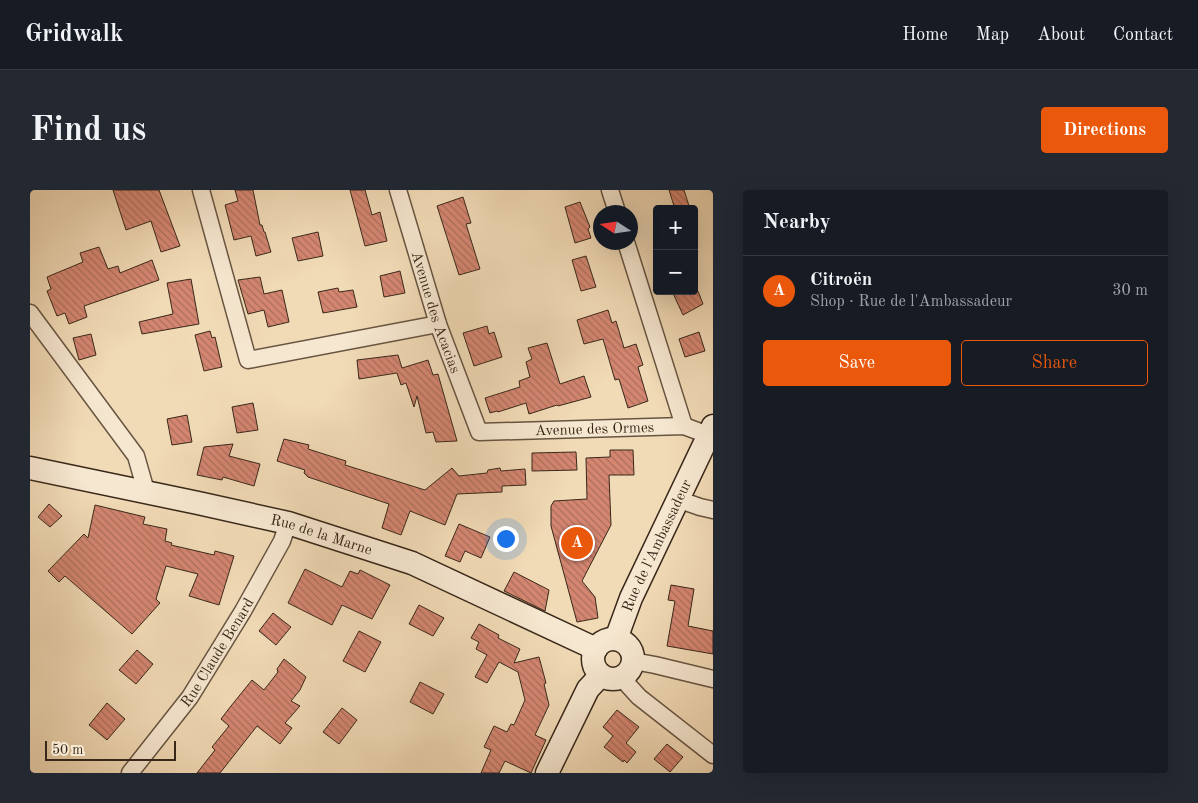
<!DOCTYPE html>
<html lang="en">
<head>
<meta charset="utf-8">
<style>
	:root { --surface:#171b24; --page:#242831; --text:#f1f3f6; --muted:#9ea1a6; --line:#363941; --accent:#ea580c }
	body { margin:0; font-family:"Old Standard TT",serif; background:var(--page); color:var(--text) }
	.controls { position:absolute; right:15px; top:15px; display:grid; overflow:hidden; border-radius:5px; box-shadow:0 5px 20px #0002 }
	.controls button { width:45px; height:45px; display:grid; place-items:center; padding:0; border:0; border-bottom:1px solid var(--line); background:var(--surface); color:var(--text); font:25px sans-serif }
	.compass { position:absolute; left:563px; top:15px; width:45px; height:45px; border-radius:50%; background:var(--surface); box-shadow:0 5px 20px #0002; rotate:282deg }
	.scale { position:absolute; left:15px; bottom:12px; width:131px; box-sizing:border-box; padding-left:5px; border:2px solid #39281a; border-top:0; font-size:14px; line-height:18px; white-space:nowrap; color:#39281a; -webkit-text-stroke:4px #f6e7d0; paint-order:stroke }
	.you { position:absolute; left:475px; top:348px; width:18px; height:18px; margin:-12px; border:4px solid #fff; border-radius:50%; background:#1a73e8; box-shadow:0 0 0 8px #1a73e833 }
	.badge { display:grid; place-items:center; width:32px; height:32px; border-radius:50%; background:var(--accent); color:#fff; font-size:16px; font-weight:700 }
	.pin { position:absolute; translate:-50% -50%; border:2px solid #fff; box-shadow:0 1px 5px #0006 }
	.list { margin:0; padding:0; list-style:none }
	h2 { display:flex; justify-content:space-between; align-items:center; height:65px; margin:0; padding:0 20px; font-size:21px }
	h2 small { font-size:16px; font-weight:400; color:var(--muted) }
	.list li { display:grid; grid-template-columns:32px 1fr auto; gap:15px; align-items:center; box-sizing:border-box; height:70px; padding:0 20px; border-top:1px solid var(--line) }
	.list b { display:block; font-size:19px; white-space:nowrap }
	.list p { margin:0; font-size:16px; white-space:nowrap; color:var(--muted) }
	.list em { font-size:16px; font-style:normal; color:var(--muted) }
	.actions { display:flex; gap:10px; padding:15px 20px }
	.actions a { flex:1; padding:11px 0; border:1px solid var(--accent); border-radius:5px; text-align:center; font-size:18px; color:var(--accent) }
	.actions .main { background:var(--accent); color:#fff }
	.map { position:relative; flex:none; width:683px; height:583px; overflow:hidden; border-radius:5px }
	header { display:flex; align-items:center; gap:30px; box-sizing:border-box; height:70px; padding:0 25px; background:var(--surface); border-bottom:1px solid var(--line) }
	header strong { font-size:24px }
	nav { display:flex; gap:28px; margin-inline-start:auto; font-size:18px }
	.intro { display:flex; align-items:center; justify-content:space-between; box-sizing:border-box; height:120px; padding:0 30px }
	h1 { margin:0; font-size:35px }
	.button { padding:12px 22px; border-radius:5px; background:var(--accent); color:#fff; font-size:18px; font-weight:700 }
	main { display:flex; gap:30px; padding:0 30px }
	aside { flex:1; background:var(--surface); border-radius:5px; box-shadow:0 5px 20px #0002 }
	.map>svg:first-child { display:block }
</style>
</head>
<body>
<header>
<strong>Gridwalk</strong>
<nav><a>Home</a><a>Map</a><a>About</a><a>Contact</a></nav>
</header>
<div class="intro"><h1>Find us</h1><a class="button">Directions</a></div>
<main>
<div class="map">
<svg width="683" height="583" viewBox="0 0 683 583">
	<defs>
		<pattern id="building-back-hatch" width="6" height="6" patternUnits="userSpaceOnUse" patternTransform="scale(1.25)"><rect width="6" height="6" fill="#d48671"/><path d="M-1 5l2 2M0 0l6 6M5-1l2 2" fill="none" stroke="#ad6e5c"/></pattern>
	</defs>
	<rect width="100%" height="100%" fill="#f1dab6"/>
	<filter id="stains"><feTurbulence type="fractalNoise" baseFrequency=".004" numOctaves="4"/><feColorMatrix values="0 0 0 0 .2 0 0 0 0 .09 0 0 0 0 .02 0 0 0 .5 -.17"/></filter>
	<radialGradient id="worn" r=".72"><stop offset=".6" stop-color="#630" stop-opacity="0"/><stop offset="1" stop-color="#630" stop-opacity=".3"/></radialGradient>
	<!-- building -->
	<g fill="url(#building-back-hatch)" stroke="#39281a">
		<path d="M83 0H129L150 56 131 62 121 31 96 40Z"/>
		<path d="M205 0H223L230 35H232L234 42H235L241 62 226 66 221 46 204 50 195 15 208 11Z"/>
		<path d="M320 0H335L342 25 350 22 357 51 335 56Z"/>
		<path d="M639 0H654L660 19H645Z"/>
		<path d="M433 7 441 33 436 34 450 79 429 85 407 16Z"/>
		<path d="M550 12 560 37 558 39 561 48 545 53 535 17Z"/>
		<path d="M288 42 293 66 268 71 262 48Z"/>
		<path d="M69 57 78 79 88 76 90 83 122 70 129 90 54 116 57 127 39 134 35 123 27 126 17 101 21 99 17 87 53 72 50 63Z"/>
		<path d="M556 66 566 97 551 101 542 70Z"/>
		<path d="M370 81 375 103 354 107 350 86Z"/>
		<path d="M230 87 234 104 252 100 259 132 238 137 234 120 218 124 208 90Z"/>
		<path d="M161 89 169 134 112 144 109 132 143 124 137 93Z"/>
		<path d="M308 98 309 102 323 100 327 117 293 123 288 102Z"/>
		<path d="M642 101H668L673 114 653 125Z"/>
		<path d="M578 120 582 133 586 131 594 158 606 154 613 175 608 177 618 211 598 218 589 189 585 190 573 149 554 154 547 130Z"/>
		<path d="M457 136 459 144 464 142 472 167 444 176 433 143Z"/>
		<path d="M180 141 182 148 185 147 192 177 174 181 165 145Z"/>
		<path d="M669 142 675 161 655 167 649 149Z"/>
		<path d="M61 144 66 165 49 170 43 148Z"/>
		<path d="M517 153 530 194 554 186 561 207 528 216 527 215 499 224 496 213 468 222 467 221 460 223 455 208 490 197 489 191 500 187 496 172 502 169 498 158Z"/>
		<path d="M368 165 372 178 398 170 403 185 408 184 427 251 406 252 403 242 396 243 387 206 384 217 376 193 371 195 367 183 329 189 327 170Z"/>
		<path d="M223 213 228 240 207 243 202 217Z"/>
		<path d="M157 225 162 252 142 255 137 229Z"/>
		<path d="M254 249 279 255 278 259 316 271 315 275 395 300 422 278 429 286 457 283 458 280 470 278 471 281 495 279 496 295 472 296V302L427 304 415 335 380 321 371 345 352 338 359 314 278 287 274 283 275 280 247 271Z"/>
		<path d="M203 254 199 266 230 274 224 296 193 287 192 290 167 285 174 257Z"/>
		<path d="M580 260H603L604 285H579L581 335 552 391 565 407 568 428 547 432 521 336V316L524 311 557 309 556 268 580 267Z"/>
		<path d="M546 262 547 280 502 281V263Z"/>
		<path d="M19 314 32 326 20 337 8 327Z"/>
		<path d="M65 315 115 327 113 334 137 339 135 351 142 353 141 355 184 365 185 361 204 366 189 415 159 406 168 384 136 376 126 409 130 413 102 444 35 386 29 392 18 381 54 344 58 348Z"/>
		<path d="M429 334 460 347 451 368 435 361 430 372 415 366Z"/>
		<path d="M275 379 312 397 320 381 328 384 330 380 360 395 342 429 312 415 302 435 258 413Z"/>
		<path d="M484 382 519 400 515 421 474 401Z"/>
		<path d="M641 395 664 399 658 436 683 441V464L637 456 645 411 638 410Z"/>
		<path d="M389 415 414 428 403 446 379 434Z"/>
		<path d="M243 423 261 437 246 455 229 441Z"/>
		<path d="M449 434 469 445 468 448 490 459 484 473 509 467 516 493 514 494 519 515 505 545 516 550 501 583 475 571 469 583H451L461 560 454 557 464 536 477 542 481 534 484 535 495 510 488 482 469 472 457 493 445 487 457 465 446 459 449 452 441 448Z"/>
		<path d="M329 441 351 452 335 482 313 471Z"/>
		<path d="M107 460 123 474 106 494 89 480Z"/>
		<path d="M254 469 276 487 270 500 261 511 270 516 255 533 262 538 250 554 227 536 190 583H167L185 560 182 557 199 536 191 529 201 516 222 490 234 500 248 482 247 479Z"/>
		<path d="M390 492 414 504 403 524 380 512Z"/>
		<path d="M77 513 95 529 77 550 59 535Z"/>
		<path d="M312 518 327 530 309 554 293 542Z"/>
		<path d="M587 520 609 537 596 553 606 562 597 573 594 570 593 572 574 557 583 546 573 537Z"/>
		<path d="M637 554 653 567 640 582 624 569Z"/>
	</g>
	<g fill="none" stroke-linecap="round" stroke-linejoin="round">
		<!-- street casing -->
		<g stroke="#675441" stroke-width="19">
			<g id="street">
				<path d="M171 0 218 170 408 134"/>
				<path id="s1" d="M368 0 408 134 449 242 654 236 678 245"/>
				<path d="M580 0 587 22"/>
				<path d="M596 52 654 236"/>
				<path d="M0 123 106 266 116 301"/>
				<path d="M647 309 670 317 683 320"/>
				<path d="M603 471 625 475 683 489"/>
				<path d="M596 484 598 495 609 507 683 565"/>
				<path id="s2" d="M100 583 160 507 213 421 252 351 258 333"/>
			</g>
		</g>
		<!-- secondary casing -->
		<g stroke="#39281a" stroke-width="25">
			<g id="secondary">
				<path id="s3" d="M0 278 168 313 258 333 382 373 566 459"/>
				<path id="s4" d="M586 449 601 408 683 236"/>
				<circle cx="583" cy="469" r="20"/>
				<path d="M517 583 558 499 571 485"/>
			</g>
		</g>
		<!-- street -->
		<use href="#street" stroke="#f6e7d0" stroke-width="16"/>
		<!-- secondary -->
		<use href="#secondary" stroke="#f6e7d0" stroke-width="22"/>
	</g>
	<g text-anchor="middle" stroke-width="5" stroke-linejoin="round" paint-order="stroke">
		<!-- street labels -->
		<g font-size="15" fill="#39281a" stroke="#f6e7d0">
			<text dy="5" stroke="none"><textPath href="#s1" startOffset="128">Avenue des Acacias</textPath></text>
			<text dy="5" stroke="none"><textPath href="#s1" startOffset="371">Avenue des Ormes</textPath></text>
			<text dy="5" stroke="none"><textPath href="#s3" startOffset="299">Rue de la Marne</textPath></text>
			<text dy="5" stroke="none"><textPath href="#s4" startOffset="102">Rue de l'Ambassadeur</textPath></text>
			<text dy="5" stroke="none"><textPath href="#s2" startOffset="149">Rue Claude Benard</textPath></text>
		</g>
	</g>
	<rect width="100%" height="100%" filter="url(#stains)"/>
	<rect width="100%" height="100%" fill="url(#worn)"/>
</svg>
<div class="controls">
<button>+</button>
<button>−</button>
</div>
<svg class="compass" viewBox="-18 -18 36 36"><path d="M0-13l5 13h-10z" fill="#e53935"/><path d="M0 13l5-13h-10z" fill="#9ea1a6"/></svg>
<div class="scale">50 m</div>
<div class="you"></div>
<div class="pin badge" style="left:547px;top:353px">A</div>
</div>
<aside>
<h2>Nearby<small></small></h2>
<ul class="list">
<li><span class="badge">A</span><div><b>Citroën</b><p>Shop · Rue de l'Ambassadeur</p></div><em>30 m</em></li>
</ul>
<div class="actions"><a class="main">Save</a><a>Share</a></div>
</aside>
</main>
</body>
</html>
